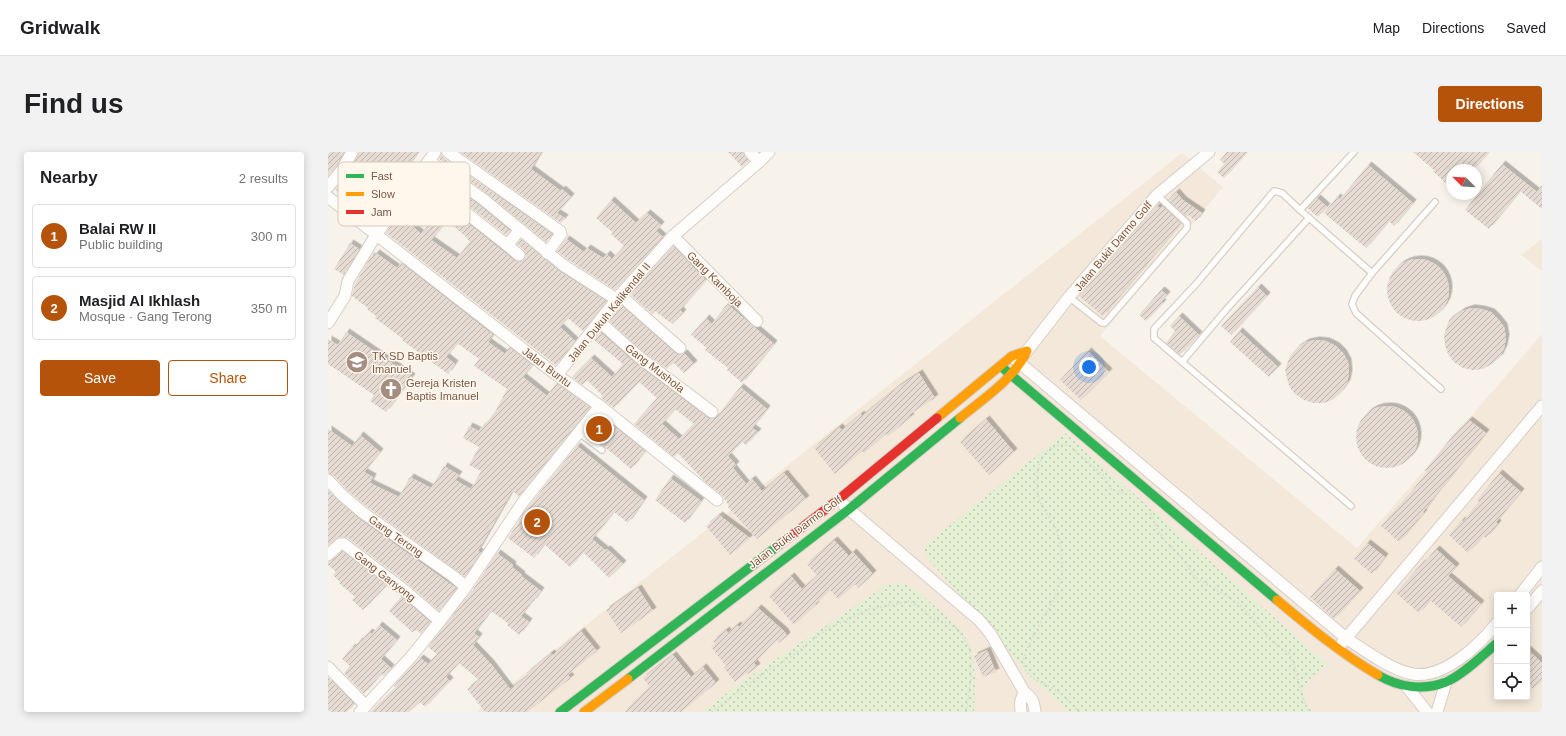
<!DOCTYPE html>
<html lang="en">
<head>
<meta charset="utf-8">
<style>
	:root { --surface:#fff; --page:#f2f2f2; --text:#202124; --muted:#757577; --line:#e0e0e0; --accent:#b45309 }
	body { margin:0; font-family:Arial,sans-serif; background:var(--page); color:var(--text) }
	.controls { position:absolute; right:12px; bottom:12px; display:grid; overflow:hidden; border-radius:4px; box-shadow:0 2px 10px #0003 }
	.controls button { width:36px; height:36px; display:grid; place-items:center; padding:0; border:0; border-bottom:1px solid var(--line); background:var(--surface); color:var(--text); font:20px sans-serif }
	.compass { position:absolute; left:1118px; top:12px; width:36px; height:36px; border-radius:50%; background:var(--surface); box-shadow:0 2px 10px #0003; rotate:294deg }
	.you { position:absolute; left:761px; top:215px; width:14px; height:14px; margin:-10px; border:3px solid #fff; border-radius:50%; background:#1a73e8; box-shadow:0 0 0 6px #1a73e833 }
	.badge { display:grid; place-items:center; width:26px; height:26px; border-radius:50%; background:var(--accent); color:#fff; font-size:13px; font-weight:700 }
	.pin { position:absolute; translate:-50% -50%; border:2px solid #fff; box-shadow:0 1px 4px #0006 }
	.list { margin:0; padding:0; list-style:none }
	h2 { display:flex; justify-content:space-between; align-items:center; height:52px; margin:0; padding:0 16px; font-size:17px }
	h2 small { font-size:13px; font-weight:400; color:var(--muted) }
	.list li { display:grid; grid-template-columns:26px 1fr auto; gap:12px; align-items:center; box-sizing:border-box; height:64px; margin:0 8px 8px; padding:0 8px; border:1px solid var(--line); border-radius:4px }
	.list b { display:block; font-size:15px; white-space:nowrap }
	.list p { margin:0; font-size:13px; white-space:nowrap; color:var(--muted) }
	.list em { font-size:13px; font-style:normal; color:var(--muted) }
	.actions { display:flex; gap:8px; padding:12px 16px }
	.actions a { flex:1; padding:9px 0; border:1px solid var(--accent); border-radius:4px; text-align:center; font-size:14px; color:var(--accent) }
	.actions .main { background:var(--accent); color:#fff }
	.icon { flex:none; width:22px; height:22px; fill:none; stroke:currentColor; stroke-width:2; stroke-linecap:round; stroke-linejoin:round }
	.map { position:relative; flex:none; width:1214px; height:560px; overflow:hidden; border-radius:4px }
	header { display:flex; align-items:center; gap:24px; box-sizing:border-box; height:56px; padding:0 20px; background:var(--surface); border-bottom:1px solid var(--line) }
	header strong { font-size:19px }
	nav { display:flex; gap:22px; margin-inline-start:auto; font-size:14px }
	.intro { display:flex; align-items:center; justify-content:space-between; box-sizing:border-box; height:96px; padding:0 24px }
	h1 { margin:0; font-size:28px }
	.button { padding:10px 18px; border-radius:4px; background:var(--accent); color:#fff; font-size:14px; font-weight:700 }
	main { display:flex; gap:24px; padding:0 24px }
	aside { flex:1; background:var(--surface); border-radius:4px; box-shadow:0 2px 10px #0003 }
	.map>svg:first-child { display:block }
</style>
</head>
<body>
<header>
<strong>Gridwalk</strong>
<nav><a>Map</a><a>Directions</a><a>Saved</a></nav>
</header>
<div class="intro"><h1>Find us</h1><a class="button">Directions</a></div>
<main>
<aside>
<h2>Nearby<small>2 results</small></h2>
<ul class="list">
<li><span class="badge">1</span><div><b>Balai RW II</b><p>Public building</p></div><em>300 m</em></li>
<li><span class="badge">2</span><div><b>Masjid Al Ikhlash</b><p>Mosque · Gang Terong</p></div><em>350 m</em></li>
</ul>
<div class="actions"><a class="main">Save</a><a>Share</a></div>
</aside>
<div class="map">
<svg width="1214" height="560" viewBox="0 0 1214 560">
	<defs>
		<pattern id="grass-dots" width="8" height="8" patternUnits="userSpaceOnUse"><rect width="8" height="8" fill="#e4f0d3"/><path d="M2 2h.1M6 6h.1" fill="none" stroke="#bec5ad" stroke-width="1.8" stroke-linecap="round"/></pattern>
		<pattern id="building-hatch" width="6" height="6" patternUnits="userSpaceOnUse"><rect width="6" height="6" fill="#e5dbd2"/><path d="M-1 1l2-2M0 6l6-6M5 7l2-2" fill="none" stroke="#beb4ac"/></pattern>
		<filter id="shadow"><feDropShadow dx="3.5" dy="-3.5" stdDeviation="0" flood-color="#0004"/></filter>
	</defs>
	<rect width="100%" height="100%" fill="#f8f3ea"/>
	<!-- residential -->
	<g fill="#f4e8da" fill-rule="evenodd">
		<path d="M854 1 895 35 772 184 1029 396 1214 182V560H148ZM1169 443H1199V545H1169Z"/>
		<path d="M1214 87V119L1193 103Z"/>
	</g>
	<!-- grass -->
	<g fill="url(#grass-dots)">
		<path d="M737 281 999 512C980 528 967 535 984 560H742L702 525 672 488 599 406 596 397 600 391Z"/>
		<path d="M560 432H577L588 438 632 476 644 497 647 524 646 560H375L408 534Z"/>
	</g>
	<!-- building -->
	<g fill="url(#building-hatch)" fill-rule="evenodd" filter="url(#shadow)">
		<path d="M0 0H16L8 14 0 24Z"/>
		<path d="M31 0H90L80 14 78 12 66 27 75 33 47 73 32 61 35 56 7 38 20 22Z"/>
		<path d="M132 0H213L203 17 233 39 234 37 243 45 229 61 237 66 233 71Z"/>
		<path d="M400 0H415L417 4 421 9 414 15Z"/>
		<path d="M899 0H919L896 26 889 20 897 12 892 8Z"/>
		<path d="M1085 0H1161L1145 18H1124V37L1105 19 1106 18Z"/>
		<path d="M113 2 116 6 224 82 218 90 159 42 111 7Z"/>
		<path d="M1174 12 1209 40 1214 33V57L1192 39 1161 77 1137 58Z"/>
		<path d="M1040 13 1085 51 1066 74 1061 69 1038 96 996 61 1009 45 1012 47Z"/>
		<path d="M102 19 151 53 182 79 178 83 100 22Z"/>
		<path d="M92 33 187 109 193 110 198 105 196 98 189 92 193 87 231 119 278 149 255 179 240 166 232 175 247 189 228 213 58 81 71 62 93 82 110 61 85 43ZM119 68 137 84 142 90 129 106 103 88Z"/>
		<path d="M848 40 855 48 874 61 868 69 860 63 858 65 840 48Z"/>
		<path d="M989 46 999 55 990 65 979 56Z"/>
		<path d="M283 48 308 71 319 61 333 73 328 79 335 85 287 138 239 107 229 99 238 87 256 100 259 96 275 106 279 102 284 107 296 94 283 82 285 81 268 66Z"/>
		<path d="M829 54 832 56 834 54 853 71 775 164 751 144Z"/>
		<path d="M22 91 31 97 16 123 6 117Z"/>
		<path d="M345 94 366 116 378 128 352 158 355 161 344 172 327 159 324 162 302 142Z"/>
		<path d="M48 101 69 116 73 111 165 183 160 190 177 202 181 195 204 213 195 225 219 244 228 231 262 255 191 344 184 339 150 399 153 401 137 425 38 354 19 338 5 323 0 321V277L24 294 32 283 52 300 36 320 45 325 42 331 71 345 82 325 103 336 116 314 131 323 127 328 143 337 153 319 141 313 151 295 135 286 141 274 151 279 154 274 155 275 167 260 179 237 146 214 151 207 129 191 118 205 127 212 120 222 74 188 75 187 47 166 48 164 39 157 40 156 24 144 27 132 43 104 45 105Z"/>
		<circle cx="1090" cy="138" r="31"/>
		<path d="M930 135 939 144 903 183 893 174Z"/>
		<path d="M833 138 839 143 833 150 835 151 818 169 811 163Z"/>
		<path d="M399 152 446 192 414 231 399 218 400 216 377 198 379 196 363 183 378 166 384 172Z"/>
		<path d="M293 153 347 201 351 203 356 201 366 212 356 221 345 210 339 217 315 200 281 169Z"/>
		<path d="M1143 156 1153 157 1163 160 1170 167 1176 175 1178 186 1176 196 1172 205 1164 212 1155 217 1145 218 1135 216 1126 210 1120 202 1117 193 1116 183 1121 168 1134 159Z"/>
		<path d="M851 164 871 183 852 203 838 191 847 179 842 174Z"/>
		<path d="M911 179 950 215 941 225 902 190Z"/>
		<path d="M18 180 84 225 58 260 42 249 46 243 0 212V187L10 193Z"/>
		<path d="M272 180 307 211 380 266 386 267 389 264 412 235 439 257 424 276 430 280 418 293 414 290 400 304 408 313 405 316 418 332 424 327 434 339 456 321 478 347 429 387 400 355 401 354 394 343 378 331 350 301 346 305 306 272 329 246 311 230 286 256 273 246 275 244 259 228 254 233 244 225 263 206 284 225 295 212 266 188ZM347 257 366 272 351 287 334 272Z"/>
		<path d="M988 188 998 189 1008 194 1015 201 1020 210 1021 221 1019 231 1013 240 1006 247 996 251H986L976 248 967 242 961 234 957 218 962 204 969 196 978 190Z"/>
		<path d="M760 199 781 220 753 248 732 228Z"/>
		<path d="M591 221 607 246 581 263 583 265 560 284 558 282 536 301 534 299 507 322 486 296 511 275 514 278 533 262 534 264 570 235Z"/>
		<circle cx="1059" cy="285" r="31"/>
		<path d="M273 264 317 299 303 317 266 286 268 284 261 279Z"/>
		<path d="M658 267 686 300 661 323 632 290Z"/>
		<path d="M1141 268 1158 281 1107 344 1095 360 1096 361 1071 390 1053 374 1079 345 1099 320 1097 318 1127 281Z"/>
		<path d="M249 294 316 348 300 371 286 360 264 387 277 398 279 397 295 412 281 426 255 400 242 415 216 392 206 406 180 386 201 354Z"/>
		<path d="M1171 321 1193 340 1168 370 1170 372 1158 386 1155 384 1140 401 1121 383 1134 368 1135 370 1151 350 1149 348Z"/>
		<path d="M342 326 373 349 357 371 327 348Z"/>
		<path d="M0 338 30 366 128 436 111 459 79 431 20 386 11 385 0 394Z"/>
		<path d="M391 363 422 386 402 403 378 374Z"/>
		<path d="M506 388 521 404 525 400 545 422 530 436 527 432 510 447 502 438 487 452 488 453 466 473 441 444 463 424 474 437 489 424 479 412Z"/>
		<path d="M1039 391 1057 405 1044 422 1026 407Z"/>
		<path d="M1108 397 1128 415 1120 424 1153 452 1133 475 1102 448 1091 461 1068 441 1094 411 1095 412Z"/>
		<path d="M14 399 59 433 35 458 24 448 27 445 11 431 12 430 5 423 8 420 0 413V410L5 408Z"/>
		<path d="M169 401 185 413 184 415 194 423 193 424 213 439 205 450 204 449 193 464 201 470 191 483 179 473 180 471 163 459 146 481 151 485 145 493 163 512 182 537 201 523 199 521 223 501 225 503 253 479 269 499 240 523 243 526 199 560H157L139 537 151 528 131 511 118 525 122 529 97 555 92 550 81 560H42L68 536 66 534 92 506 100 512 109 502 100 495 144 439Z"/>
		<path d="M1007 417 1032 439 1006 467 982 445Z"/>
		<path d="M310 436 325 459 293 481 278 458Z"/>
		<path d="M73 445 102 470 93 482 89 478 84 480 61 459Z"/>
		<path d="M430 456 457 480 459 484 451 491 448 488 426 511 429 515 420 522 418 521 407 530 396 516 398 514 383 495 387 492 385 489 398 478 400 481 409 473 411 475Z"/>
		<path d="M51 473 69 488 53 507 63 516 56 524 53 522 36 542 16 521 22 514 14 507 24 495 26 496 31 489 32 490 41 480 44 482Z"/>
		<path d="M1199 497 1214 511V528L1205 537 1199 532Z"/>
		<path d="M659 498 668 520 655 525 646 504Z"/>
		<path d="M345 503 363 525 375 515 388 531 353 560H296L322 535 315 526Z"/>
		<path d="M0 525 26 552 19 560H0Z"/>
	</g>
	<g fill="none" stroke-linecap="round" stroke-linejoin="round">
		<!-- lane casing -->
		<g stroke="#d6cec7" stroke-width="8">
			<g id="lane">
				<path d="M1026 0 972 58 1044 121"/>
				<path d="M1107 50 1044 121 1027 144 1024 152 1028 161 1113 237"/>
				<path d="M972 58 954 41 946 39 868 132 826 177V186L1023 354"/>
				<path d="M741 145 774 171H777L859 76V71L829 43"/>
				<path d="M854 210 897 159 981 66"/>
				<path d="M251 281 274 298"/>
			</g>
		</g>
		<!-- street casing -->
		<g stroke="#d6cec7" stroke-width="13">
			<g id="street">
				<path d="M120 0 232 79 233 82 219 101"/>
				<path d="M101 9 155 47 235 113 288 147"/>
				<path d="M431 10 441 0"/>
				<path d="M90 23 179 93 192 78"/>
				<path d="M0 35 14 18 24 0"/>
				<path d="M0 45 222 218 272 254 389 348"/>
				<path d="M345 84 429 169"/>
				<path d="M179 93 191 103"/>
				<path d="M292 143 352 196"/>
				<path d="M272 170 311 205 384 260"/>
				<path d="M0 171 17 144 20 129 48 83 107 0"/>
				<path d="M699 199 741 145 829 43 881 0"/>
				<path d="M687 207 1018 486C1036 498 1063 518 1085 522 1116 527 1151 493 1169 471"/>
				<path d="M229 223 292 143 345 84 431 10 422 0"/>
				<path d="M0 328 14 343 34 360 125 424 138 435"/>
				<path d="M516 353 651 468 662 481 697 541C705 546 706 551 707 560"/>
				<path d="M0 403 12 392H16L75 437 112 469"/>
				<path d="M1192 443 1214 415"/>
				<path d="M1199 457 1214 439"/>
				<path d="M1014 491 1214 254"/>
				<path d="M0 515 38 554"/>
				<path d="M1079 535 1099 560"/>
				<path d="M32 560 83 505 112 469 138 435 195 350 272 254"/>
				<path d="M693 560C692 552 692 547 697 541"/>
				<path d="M1109 560 1118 530"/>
			</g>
		</g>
		<!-- fast casing -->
		<g stroke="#d7cec6" stroke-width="11">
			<g id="fast">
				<path d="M676 217 949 448"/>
				<path d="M1050 523C1070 535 1095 539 1118 530 1135 523 1155 503 1169 491"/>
				<path d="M300 527 520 358 632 266"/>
				<path d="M232 560 455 390"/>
			</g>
		</g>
		<!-- slow casing -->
		<g stroke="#d7cec6" stroke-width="11">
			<g id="slow">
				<path d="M609 266 684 204 699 199C685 228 656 246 632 266"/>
				<path d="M949 448C981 475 1014 502 1050 523"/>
				<path d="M256 560 300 527"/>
			</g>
		</g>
		<!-- jam casing -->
		<g stroke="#d7cec6" stroke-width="11">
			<path id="jam" d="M455 390 511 347 609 266"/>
		</g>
		<!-- path -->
		<g stroke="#dbd2cc" stroke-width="2" stroke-dasharray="1 3" stroke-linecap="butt">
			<path d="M821 358 831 381 838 390 849 400 866 424 910 451 923 464 943 489 961 501 965 510 976 550 981 560"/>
			<path d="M384 560 424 529 465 503 498 478 538 458 582 449 590 454 604 466 622 472 628 476 640 493 643 505V524L638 560"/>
			<path d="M751 560C744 552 737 545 729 539 719 531 700 529 696 514 692 501 722 456 728 442 733 431 734 421 734 409 733 396 731 382 725 371 719 361 712 353 710 341 705 319 714 287 742 294L777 325 783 337 804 343"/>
		</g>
		<!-- lane -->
		<use href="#lane" stroke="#fefdfc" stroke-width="5.5"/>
		<!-- street -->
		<use href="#street" stroke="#fefdfc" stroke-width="11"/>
		<!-- fast -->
		<use href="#fast" stroke="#30b455" stroke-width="9"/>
		<!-- slow -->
		<use href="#slow" stroke="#ff9f0a" stroke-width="9"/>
		<!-- jam -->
		<use href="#jam" stroke="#e5322d" stroke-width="9"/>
	</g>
	<!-- icons -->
	<defs>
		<g id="school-disc" transform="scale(1.15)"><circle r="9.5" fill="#a58e80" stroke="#fff7ec"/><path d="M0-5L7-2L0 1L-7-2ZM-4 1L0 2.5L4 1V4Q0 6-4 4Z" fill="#fff"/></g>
		<g id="church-disc" transform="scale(1.15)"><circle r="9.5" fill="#a58e80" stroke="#fff7ec"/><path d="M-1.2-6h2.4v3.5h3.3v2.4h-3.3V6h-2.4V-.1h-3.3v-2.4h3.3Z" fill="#fff"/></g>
	</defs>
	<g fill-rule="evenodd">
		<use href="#school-disc" x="29" y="210"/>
		<use href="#church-disc" x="63" y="237"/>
	</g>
	<g text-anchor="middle" stroke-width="3" stroke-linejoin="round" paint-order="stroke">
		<!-- street labels -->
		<g font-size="11" fill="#795847" stroke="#fff7ec">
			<text transform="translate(785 94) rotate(-50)" y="4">Jalan Bukit Darmo Golf</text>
			<text transform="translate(387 127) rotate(45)" y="4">Gang Kamboja</text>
			<text transform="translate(281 160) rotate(-51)" y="4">Jalan Dukuh Kalikendal II</text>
			<text transform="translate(219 215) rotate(37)" y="4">Jalan Buntu</text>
			<text transform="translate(327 216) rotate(38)" y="4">Gang Mushola</text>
			<text transform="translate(467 380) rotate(-37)" y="4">Jalan Bukit Darmo Golf</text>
			<text transform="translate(68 384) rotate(35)" y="4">Gang Terong</text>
			<text transform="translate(57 424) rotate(38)" y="4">Gang Ganyong</text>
		</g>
		<!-- poi labels -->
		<g font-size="11" fill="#795847" stroke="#fff7ec" text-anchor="start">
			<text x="44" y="208">TK SD Baptis<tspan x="44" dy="13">Imanuel</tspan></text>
			<text x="78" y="235">Gereja Kristen<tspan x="78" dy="13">Baptis Imanuel</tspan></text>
		</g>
	</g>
	<!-- legend -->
	<rect x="10" y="10" width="132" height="64" rx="6" fill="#fff7ec" stroke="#d7c7ba" stroke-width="1"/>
	<rect x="18" y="22" width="18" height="4" fill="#30b455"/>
	<rect x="18" y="40" width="18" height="4" fill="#ff9f0a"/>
	<rect x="18" y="58" width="18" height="4" fill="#e5322d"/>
	<g font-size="11" fill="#795847">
		<text x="43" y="28">Fast</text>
		<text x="43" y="46">Slow</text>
		<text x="43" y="64">Jam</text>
	</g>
</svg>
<div class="controls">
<button>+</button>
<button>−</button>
<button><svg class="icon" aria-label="locate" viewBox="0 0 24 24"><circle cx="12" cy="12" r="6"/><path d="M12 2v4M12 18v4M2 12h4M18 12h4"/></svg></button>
</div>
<svg class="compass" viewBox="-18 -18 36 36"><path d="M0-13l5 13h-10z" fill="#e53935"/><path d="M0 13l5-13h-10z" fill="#757577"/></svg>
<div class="you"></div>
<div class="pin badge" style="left:271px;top:277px">1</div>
<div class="pin badge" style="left:209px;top:370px">2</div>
</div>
</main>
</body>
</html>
